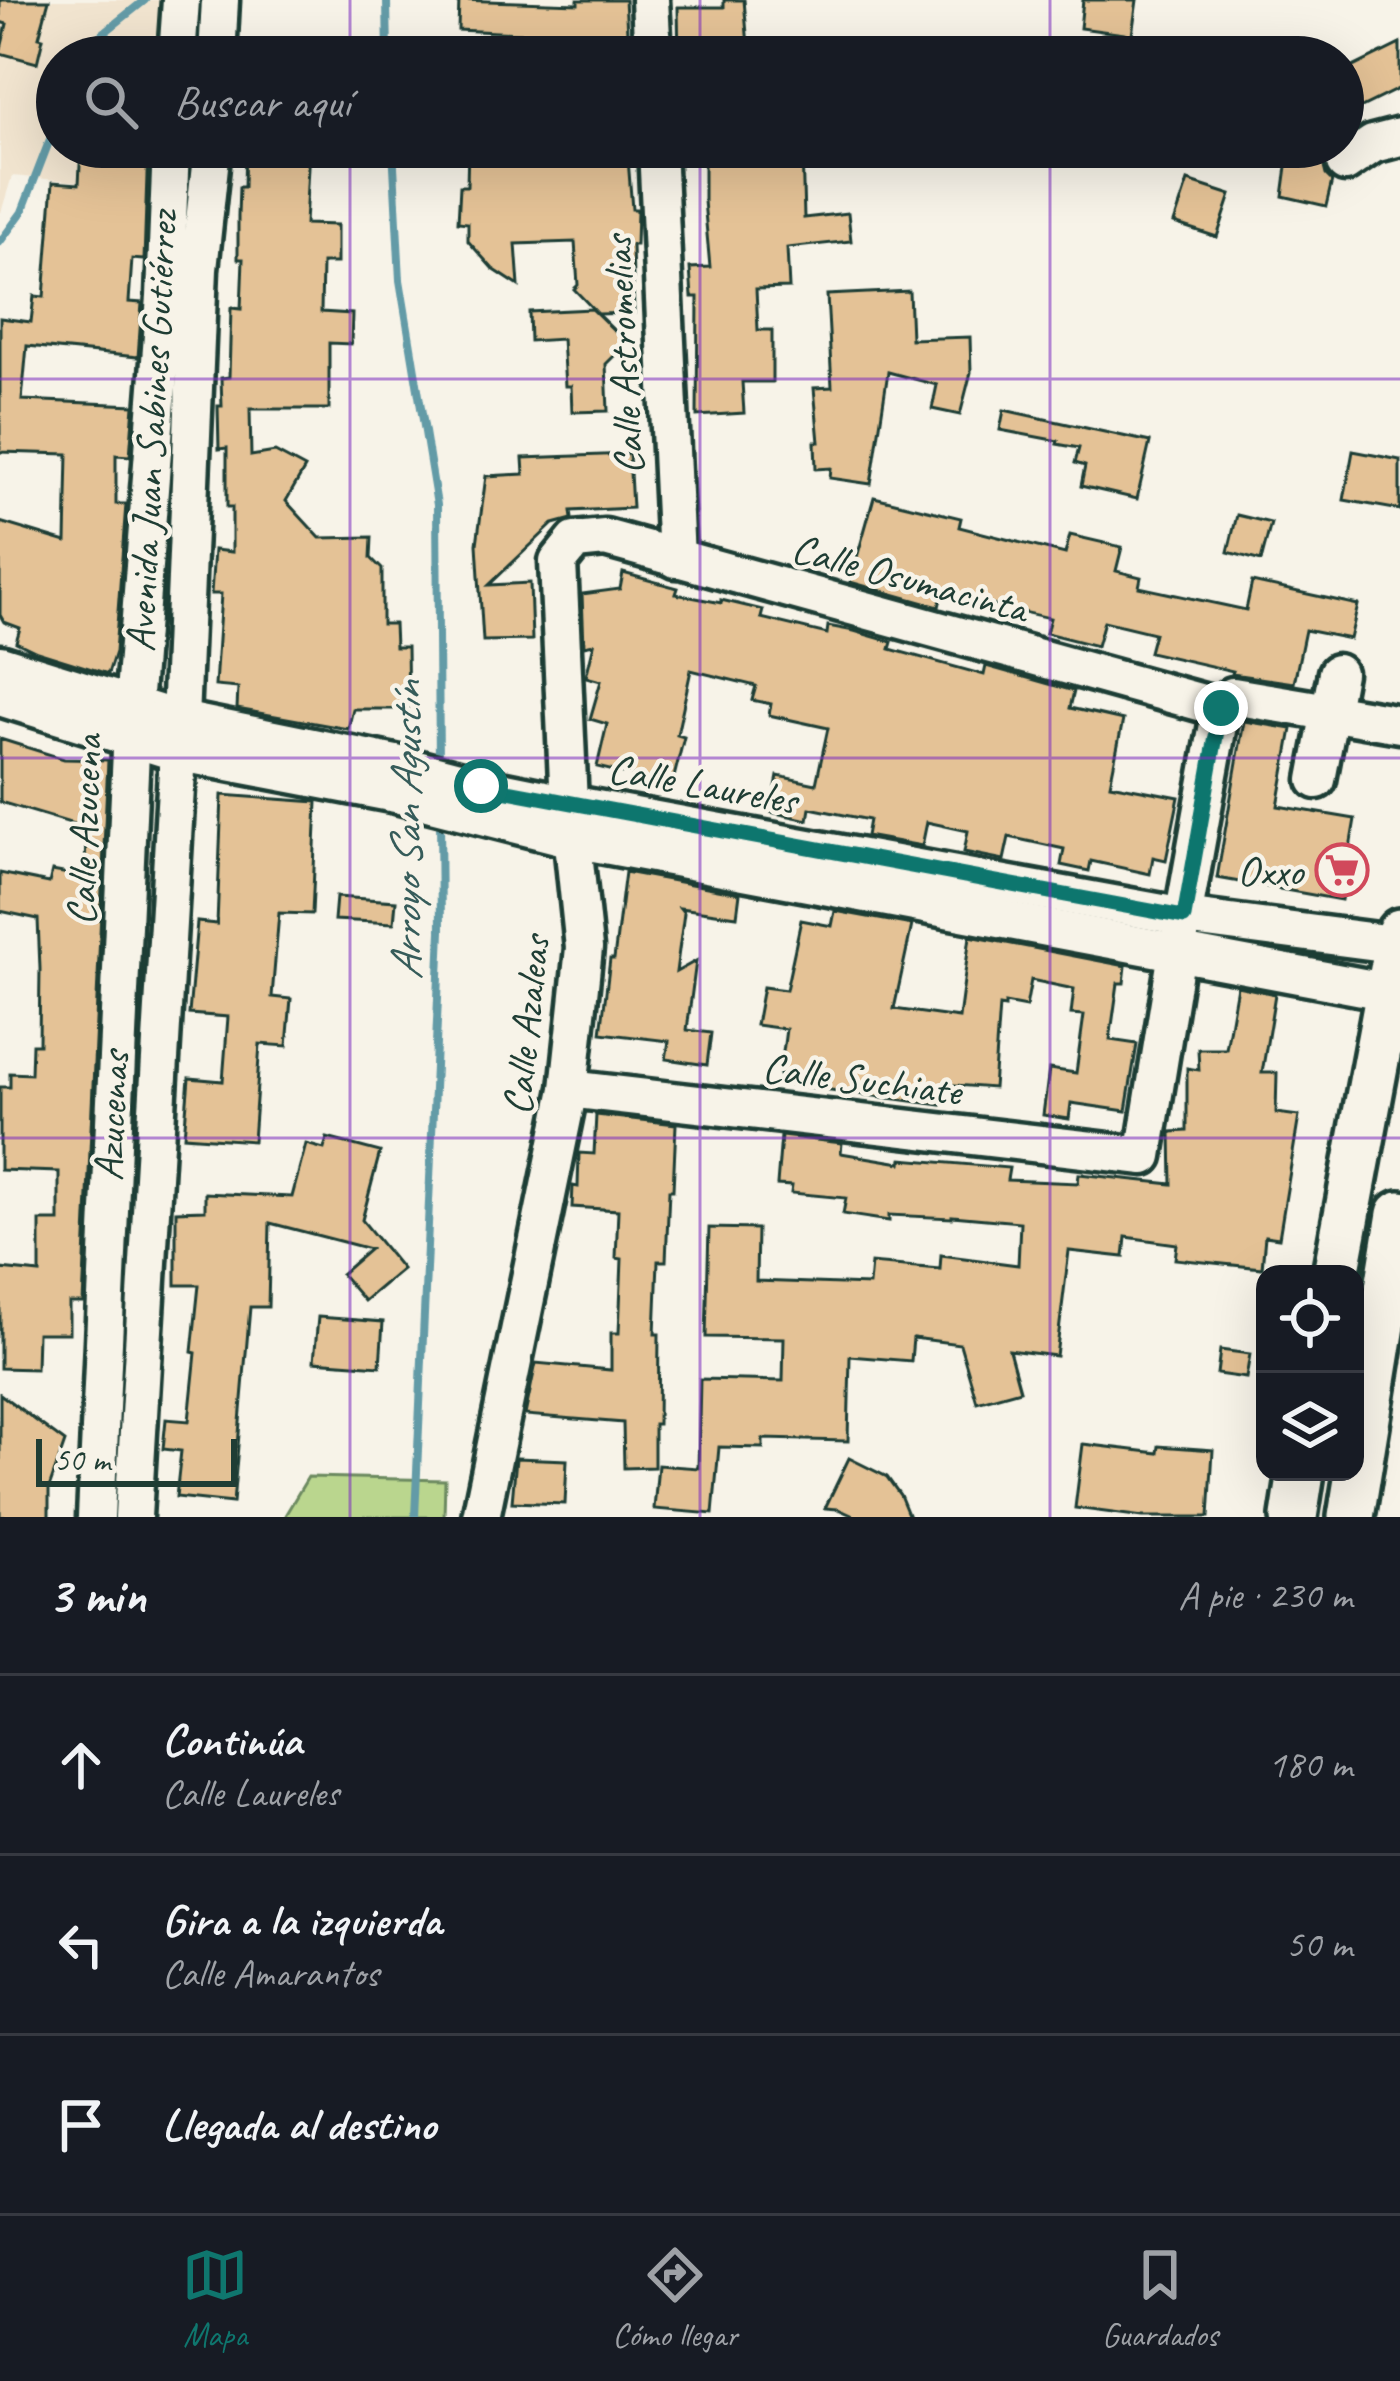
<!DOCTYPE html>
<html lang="es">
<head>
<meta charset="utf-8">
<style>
	:root { --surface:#171b24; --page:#20242c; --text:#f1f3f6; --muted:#9ea1a6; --line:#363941; --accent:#0f766e }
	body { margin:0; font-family:Caveat,sans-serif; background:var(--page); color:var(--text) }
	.controls { position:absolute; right:36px; bottom:36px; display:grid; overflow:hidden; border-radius:24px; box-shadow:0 12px 48px #0002 }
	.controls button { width:108px; height:108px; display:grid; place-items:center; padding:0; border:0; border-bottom:3px solid var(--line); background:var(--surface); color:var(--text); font:60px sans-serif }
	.scale { position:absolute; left:36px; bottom:30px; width:201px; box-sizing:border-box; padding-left:12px; border:6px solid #1f3d34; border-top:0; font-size:33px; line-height:42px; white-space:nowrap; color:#1f3d34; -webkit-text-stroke:9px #f7f3e8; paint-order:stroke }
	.stop { position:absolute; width:36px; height:36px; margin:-27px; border:9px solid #0f766e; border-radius:50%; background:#fff }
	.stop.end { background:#0f766e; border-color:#fff; box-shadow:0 3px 12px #0008 }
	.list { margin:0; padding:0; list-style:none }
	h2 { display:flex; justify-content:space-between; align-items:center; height:156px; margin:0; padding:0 48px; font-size:51px }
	h2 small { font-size:39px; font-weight:400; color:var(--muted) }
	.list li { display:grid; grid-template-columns:78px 1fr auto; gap:36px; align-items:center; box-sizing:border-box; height:180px; padding:0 48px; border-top:3px solid var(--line) }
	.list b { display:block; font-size:45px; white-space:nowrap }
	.list p { margin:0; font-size:39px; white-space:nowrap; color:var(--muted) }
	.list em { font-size:39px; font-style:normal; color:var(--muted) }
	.icon { flex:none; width:66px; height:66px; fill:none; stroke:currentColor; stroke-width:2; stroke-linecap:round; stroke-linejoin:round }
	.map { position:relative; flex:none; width:1400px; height:1517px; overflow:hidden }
	.search { position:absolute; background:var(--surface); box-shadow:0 12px 48px #0002; left:36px; right:36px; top:36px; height:132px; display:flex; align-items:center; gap:30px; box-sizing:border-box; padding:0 42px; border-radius:66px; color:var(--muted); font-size:45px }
	.sheet { height:696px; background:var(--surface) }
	nav { display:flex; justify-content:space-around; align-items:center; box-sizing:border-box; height:168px; border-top:3px solid var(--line); background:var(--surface); font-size:33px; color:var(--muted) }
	nav a { display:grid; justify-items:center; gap:6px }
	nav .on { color:var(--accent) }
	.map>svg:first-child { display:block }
</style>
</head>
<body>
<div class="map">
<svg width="1400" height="1517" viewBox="0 0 1400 1517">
	<rect width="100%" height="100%" fill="#f7f3e8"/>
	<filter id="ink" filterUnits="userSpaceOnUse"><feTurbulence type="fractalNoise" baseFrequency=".00833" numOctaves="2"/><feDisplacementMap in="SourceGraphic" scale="24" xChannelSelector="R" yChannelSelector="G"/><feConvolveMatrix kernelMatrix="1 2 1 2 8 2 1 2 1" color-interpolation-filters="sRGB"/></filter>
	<g filter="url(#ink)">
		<!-- built -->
		<path fill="#f1e4cf" d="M0 0H170L167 57H57V147H163L161 189 12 176 0 216Z"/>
		<!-- green -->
		<path fill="#bad68e" stroke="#6c8a61" stroke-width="3" d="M308 1477 445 1480 444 1517H284Z"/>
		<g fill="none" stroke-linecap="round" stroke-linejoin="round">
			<!-- stream -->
			<g stroke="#649ba7" stroke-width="8">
				<path d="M387 0 388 57"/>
				<path d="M82 57 86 47 145 0"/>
				<path d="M393 147 400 280 437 505 439 766"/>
				<path d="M0 242 22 212 57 121"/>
				<path d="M415 1517 441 931 440 817"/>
			</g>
		</g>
		<!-- building -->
		<g fill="#e4c296" stroke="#1f3d34" stroke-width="3">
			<path d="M0 0H49L39 37 43 38 37 63 0 53 7 24 0 22Z"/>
			<path d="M459 0 578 4V0H625L628 49 539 52V34L458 30Z"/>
			<path d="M724 0H744L749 57H679L678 7H724Z"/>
			<path d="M1083 0H1137L1132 35 1080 28Z"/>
			<path d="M1400 44V88L1343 116V72Z"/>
			<path d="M81 147H148L144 260 132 259 129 302 142 303 138 357 27 346 22 400 134 405 130 456 116 455V504H126L115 652 108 674 37 652 16 642 20 628 4 622 0 615V522L66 542 68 454 0 452V318L31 322 34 296 44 297 53 182 79 184Z"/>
			<path d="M245 147H309L305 224 337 225V263H322L321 312 352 314 351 344 329 343V409H250L251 456 275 452 305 468 286 501 320 538 372 537 371 558 382 569V624H394L395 647H407L408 709H353L348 729 237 709 238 688 215 686 221 594H211L214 550 232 552V507H227V448L219 449 218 406H222L221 378 229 377 231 308 241 309 243 259H238V216L239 187H244Z"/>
			<path d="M468 147H508V153L578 155V147H627L632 209H637L636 245H632L634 313 598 314 574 289 578 285 575 242 516 244 519 286 493 269 468 241V223L458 222 460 186H467Z"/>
			<path d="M704 147H796V153L802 152 804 218 848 213 851 241 787 248 789 288 756 289 758 330H772V382H742L744 413 697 416 698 297H692L690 268 710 267 704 201Z"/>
			<path d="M1306 147H1330L1323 163 1326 175 1332 181 1326 206 1283 196 1288 159 1303 162Z"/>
			<path d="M1188 181 1231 195 1217 237 1174 223Z"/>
			<path d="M909 291 911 339 970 337 971 372 960 415 932 409 937 385 888 372 871 484 830 478 831 468 816 469 815 442H819L814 388 832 387 827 295Z"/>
			<path d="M592 309 627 343 606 364 608 411 572 412 571 386H565L562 339 530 341 529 312Z"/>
			<path d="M1004 410 1150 442 1137 499 1081 486 1085 466 1075 463 1079 448 1057 444 1058 441 1000 430Z"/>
			<path d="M1353 451 1400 460V510L1344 500Z"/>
			<path d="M629 454 632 508 571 511 572 519 553 524 489 585 530 583 532 640 483 641 477 544 486 476 524 474 523 458Z"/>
			<path d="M874 497 961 518 959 527 1065 554 1070 535 1122 547 1116 571 1141 577 1139 587 1246 610 1252 582 1358 605 1350 639 1305 630 1294 683 1232 674 1233 671 1149 652 1154 633 1104 621 1097 646 1046 633 1050 618 942 594 939 607 850 582Z"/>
			<path d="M1237 515 1271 523 1261 561 1228 552Z"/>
			<path d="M623 573 678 588 676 594 721 603V600L763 610 761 618 827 634 828 626 854 631 892 642 890 649 984 675 986 666 1074 691 1070 708 1123 720 1110 784 1179 797 1166 860 1153 857 1150 874 1091 861 1089 871 1061 865 1064 849 1009 837 1004 860 964 852 968 831 927 822 922 846 866 836 869 820 810 808 808 820 771 812 778 776 816 784 828 728 769 715 771 704 752 700 756 686 691 670 677 735 684 737 672 785 597 767 607 724 590 719 601 681 586 677 594 644 584 646 582 594 620 589Z"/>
			<path d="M1244 721 1292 729 1278 806 1355 819 1341 900 1217 878Z"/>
			<path d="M0 739 64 759 108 760 83 1303H69V1333H37L36 1369 0 1368V1269L40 1273V1221H59V1172L0 1170V1087H10V1073L31 1074 32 1044H39L40 969 38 919 0 911V873L49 883 52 871 85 877 86 827H74V824L0 802Z"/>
			<path d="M222 795 317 802 312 914 279 913 272 997 291 999 287 1046 260 1044 253 1141 184 1136 189 1078 223 1081 228 1017 189 1014 197 922 217 924Z"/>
			<path d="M625 872 740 893 737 916 680 908 684 913 676 972 696 961 687 1030 711 1033 707 1065 666 1059 669 1041 601 1033 610 959H614Z"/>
			<path d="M336 897 396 901 394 923 334 920Z"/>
			<path d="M835 911 912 925 894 1009 959 1018 970 936 1126 966 1124 983H1118L1110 1040 1137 1044 1126 1111 1071 1103 1069 1119 1043 1115 1049 1069 1076 1073 1084 1015 1071 1014 1074 989 1031 980 1026 1007 1005 1003V1007L999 1006 993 1088 943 1084 941 1105 779 1083 786 1029 756 1025 763 987 786 990 801 920 832 926Z"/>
			<path d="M1237 986 1275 994 1262 1073H1277L1276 1113 1299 1116 1279 1238 1265 1236 1262 1268 1175 1259 1177 1244 1126 1237 1124 1257 1069 1251 1056 1356 1009 1350 1020 1390 977 1402 960 1344 913 1338 911 1361 850 1356 848 1441 763 1439V1448L719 1447 713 1514 654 1509 658 1465 698 1468 700 1379 783 1381 784 1338 706 1337 709 1228 757 1229 756 1281 869 1285 871 1263 940 1269 941 1255 1018 1265 1020 1222 952 1216V1218L889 1215V1221L843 1214 846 1198 791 1193 792 1186 777 1185 781 1136 842 1143 841 1153 901 1163 902 1159 1009 1168 1007 1180 1078 1183 1079 1174 1172 1184 1171 1132 1187 1131V1068L1199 1070 1198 1049H1226Z"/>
			<path d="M596 1115 676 1124 673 1190H669L666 1261H658L655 1334H659L658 1424H654V1467L624 1468 623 1423 525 1415 536 1363 611 1370V1333H619L622 1259 616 1258 618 1210 572 1207 573 1186 578 1187 579 1153 594 1154Z"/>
			<path d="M327 1138 380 1152 362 1220 402 1269 364 1301 341 1274 370 1249 270 1223 268 1307H250L233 1503 176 1497 181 1451 163 1449 166 1419 189 1421 196 1353 192 1352 199 1285H176V1211L205 1210V1193L292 1197 306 1144 324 1149Z"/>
			<path d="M318 1317 383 1322 380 1366 314 1361Z"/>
			<path d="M1220 1350 1250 1354 1246 1378 1217 1374Z"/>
			<path d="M0 1394 65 1442 49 1488V1517H0Z"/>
			<path d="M1083 1444 1158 1453 1159 1446 1213 1450 1209 1517H1143L1075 1508Z"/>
			<path d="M516 1458 567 1460 565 1504 512 1502Z"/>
			<path d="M849 1458 887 1477 900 1495 909 1517H856L838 1509 825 1508Z"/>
		</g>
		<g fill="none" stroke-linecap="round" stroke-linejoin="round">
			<!-- minor casing -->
			<g stroke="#1f3d34" stroke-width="45">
				<g id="minor">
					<path d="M650 0 653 57"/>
					<path d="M177 57 181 0"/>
					<path d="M217 57 220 0"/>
					<path d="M657 147 676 559"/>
					<path d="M1345 163 1373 144 1400 137"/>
					<path d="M0 664 180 720 405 766 481 786 569 804 1184 917 1400 945"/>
					<path d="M0 697 176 752 396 794 573 839 1400 994"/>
					<path d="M1221 708 1233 696 1400 724"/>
					<path d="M1317 780 1337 673"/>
					<path d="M569 1089 1144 1156 1177 952 1221 708"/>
					<path d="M96 1517 133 707 165 297 171 147"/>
					<path d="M133 1517 180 720 199 269 212 147"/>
					<path d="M481 1517 569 1089 584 948 569 804 558 562 575 541 605 538 1221 708"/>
				</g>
			</g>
			<!-- major casing -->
			<g stroke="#1f3d34" stroke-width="54">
				<g id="major">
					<path d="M1336 1274 1400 932"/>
					<path d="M1294 1517 1301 1472"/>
					<path d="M1351 1517 1400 1214"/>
				</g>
			</g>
			<!-- minor -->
			<use href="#minor" stroke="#f7f3e8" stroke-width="36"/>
			<!-- major -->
			<use href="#major" stroke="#f7f3e8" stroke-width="45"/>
		</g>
	</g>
	<g fill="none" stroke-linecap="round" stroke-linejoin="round" filter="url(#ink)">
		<!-- route -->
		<path stroke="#0f766e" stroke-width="15" d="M481 786 1184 917 1221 708"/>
	</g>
	<!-- grid -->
	<path fill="none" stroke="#7b2cbf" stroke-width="3" stroke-opacity="0.55" d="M350 0V57M700 0V57M1050 0V57M350 147V1517M700 147V1517M1050 147V1517M0 379H1400M0 758H1400M0 1138H1400"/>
	<!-- icons -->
	<defs>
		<g id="supermarket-ring" transform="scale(2.7)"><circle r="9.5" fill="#f7f3e8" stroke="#d1495b" stroke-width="1.5"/><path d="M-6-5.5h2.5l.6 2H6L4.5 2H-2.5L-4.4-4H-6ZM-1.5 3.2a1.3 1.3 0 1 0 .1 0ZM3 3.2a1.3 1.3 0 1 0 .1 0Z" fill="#d1495b"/></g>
	</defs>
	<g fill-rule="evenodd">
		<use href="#supermarket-ring" x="1342" y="870"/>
	</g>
	<g text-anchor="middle" stroke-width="9" stroke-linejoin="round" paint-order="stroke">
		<!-- street labels -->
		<g font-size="42" fill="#1f3d34" stroke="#f7f3e8">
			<text transform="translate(622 355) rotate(-93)" y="15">Calle Astromelias</text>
			<text transform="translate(150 431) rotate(-87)" y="15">Avenida Juan Sabines Gutiérrez</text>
			<text transform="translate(910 577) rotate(15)" y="15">Calle Osumacinta</text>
			<text transform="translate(703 783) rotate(10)" y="15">Calle Laureles</text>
			<text transform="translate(83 830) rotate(-88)" y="15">Calle Azucena</text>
			<text transform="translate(525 1025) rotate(-84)" y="15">Calle Azaleas</text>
			<text transform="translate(862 1078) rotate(7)" y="15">Calle Suchiate</text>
			<text transform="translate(110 1116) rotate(-87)" y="15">Azucenas</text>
		</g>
		<!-- poi labels -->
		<g font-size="42" fill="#1f3d34" stroke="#f7f3e8" text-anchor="end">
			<text x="1303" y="885">Oxxo</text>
		</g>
		<!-- water labels -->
		<g font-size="45" font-style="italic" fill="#365c5a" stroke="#f7f3e8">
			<text transform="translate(405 831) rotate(-90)" y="16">Arroyo San Agustín</text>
		</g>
	</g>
</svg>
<div class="controls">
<button><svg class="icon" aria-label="locate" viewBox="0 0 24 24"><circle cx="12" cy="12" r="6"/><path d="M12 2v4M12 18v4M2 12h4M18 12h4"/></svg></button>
<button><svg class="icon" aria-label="layers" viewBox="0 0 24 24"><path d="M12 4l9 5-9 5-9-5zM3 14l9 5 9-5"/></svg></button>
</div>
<div class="scale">50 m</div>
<div class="stop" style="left:481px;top:786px"></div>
<div class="stop end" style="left:1221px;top:708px"></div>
<div class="search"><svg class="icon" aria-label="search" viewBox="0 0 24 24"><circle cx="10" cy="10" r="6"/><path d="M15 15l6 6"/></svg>Buscar aquí</div>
</div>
<section class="sheet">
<h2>3 min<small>A pie · 230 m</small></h2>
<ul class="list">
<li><svg class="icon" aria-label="ahead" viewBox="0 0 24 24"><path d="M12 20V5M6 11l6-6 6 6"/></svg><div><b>Continúa</b><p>Calle Laureles</p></div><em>180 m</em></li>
<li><svg class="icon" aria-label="left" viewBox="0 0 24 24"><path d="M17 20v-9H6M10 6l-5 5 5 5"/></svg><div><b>Gira a la izquierda</b><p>Calle Amarantos</p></div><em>50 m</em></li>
<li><svg class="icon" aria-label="arrive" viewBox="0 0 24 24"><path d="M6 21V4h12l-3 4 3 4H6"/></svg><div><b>Llegada al destino</b></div></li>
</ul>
</section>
<nav>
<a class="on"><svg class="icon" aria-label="map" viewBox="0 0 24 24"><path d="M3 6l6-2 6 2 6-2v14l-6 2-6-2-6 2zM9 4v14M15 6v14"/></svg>Mapa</a>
<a><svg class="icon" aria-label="directions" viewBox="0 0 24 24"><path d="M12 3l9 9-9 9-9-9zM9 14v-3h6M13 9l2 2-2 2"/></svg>Cómo llegar</a>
<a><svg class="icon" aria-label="saved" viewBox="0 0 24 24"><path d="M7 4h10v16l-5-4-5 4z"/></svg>Guardados</a>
</nav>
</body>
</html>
